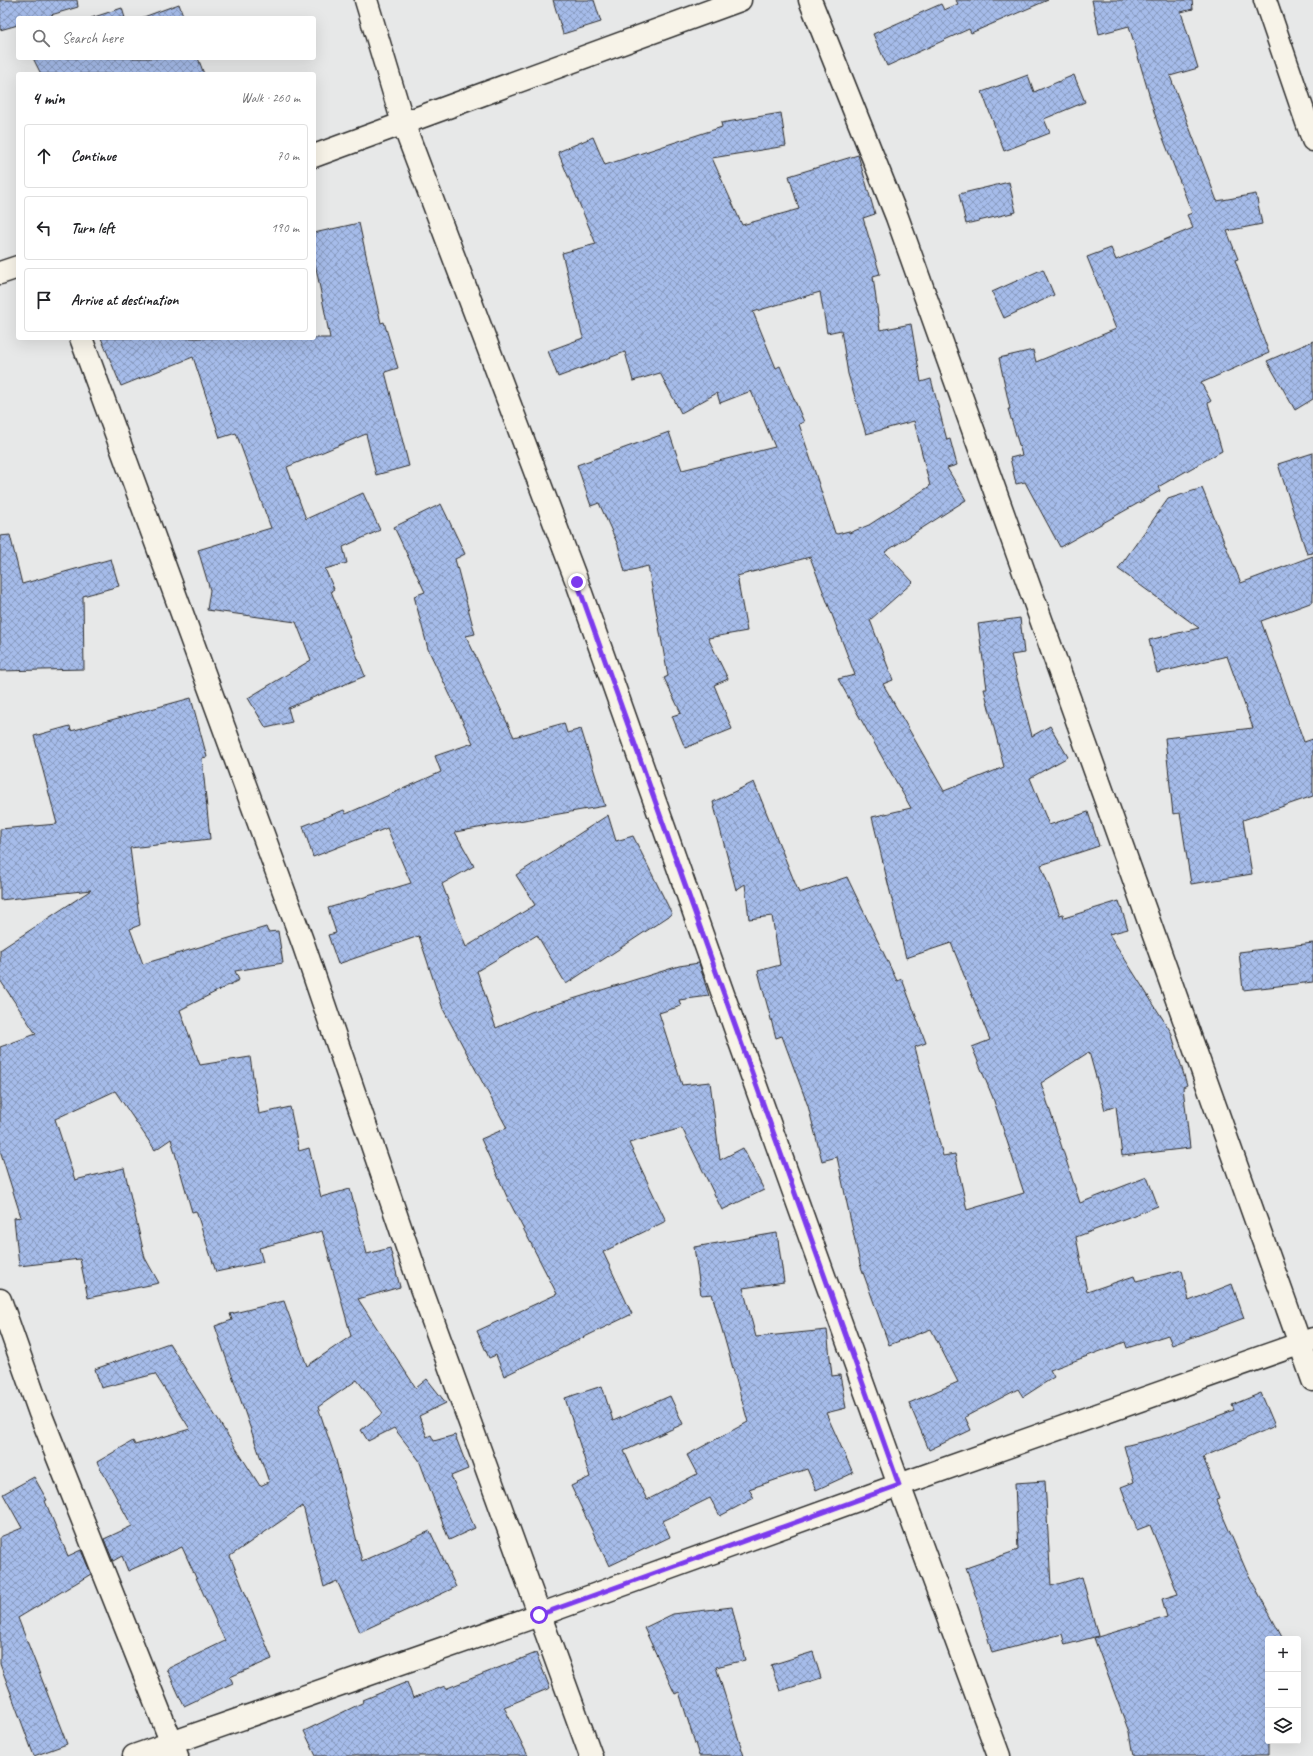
<!DOCTYPE html>
<html lang="en">
<head>
<meta charset="utf-8">
<style>
	:root { --surface:#fff; --page:#f6f6f6; --text:#202124; --muted:#757577; --line:#e0e0e0 }
	body { margin:0; font-family:Caveat,sans-serif; background:var(--page); color:var(--text) }
	.controls { position:absolute; right:12px; bottom:12px; display:grid; overflow:hidden; border-radius:4px; box-shadow:0 4px 16px #0002 }
	.controls button { width:36px; height:36px; display:grid; place-items:center; padding:0; border:0; border-bottom:1px solid var(--line); background:var(--surface); color:var(--text); font:20px sans-serif }
	.stop { position:absolute; width:12px; height:12px; margin:-9px; border:3px solid #7c3aed; border-radius:50%; background:#fff }
	.stop.end { background:#7c3aed; border-color:#fff; box-shadow:0 1px 4px #0008 }
	.list { margin:0; padding:0; list-style:none }
	h2 { display:flex; justify-content:space-between; align-items:center; height:52px; margin:0; padding:0 16px; font-size:17px }
	h2 small { font-size:13px; font-weight:400; color:var(--muted) }
	.list li { display:grid; grid-template-columns:26px 1fr auto; gap:12px; align-items:center; box-sizing:border-box; height:64px; margin:0 8px 8px; padding:0 8px; border:1px solid var(--line); border-radius:4px }
	.list b { display:block; font-size:15px; white-space:nowrap }
	.list em { font-size:13px; font-style:normal; color:var(--muted) }
	.icon { flex:none; width:22px; height:22px; fill:none; stroke:currentColor; stroke-width:2; stroke-linecap:round; stroke-linejoin:round }
	.map { position:relative; flex:none; width:1313px; height:1756px; overflow:hidden }
	.search { position:absolute; background:var(--surface); box-shadow:0 4px 16px #0002; left:16px; top:16px; width:300px; height:44px; display:flex; align-items:center; gap:10px; box-sizing:border-box; padding:0 14px; border-radius:4px; color:var(--muted); font-size:15px }
	.panel { position:absolute; background:var(--surface); box-shadow:0 4px 16px #0002; left:16px; top:72px; width:300px; height:268px; border-radius:4px }
	.map>svg:first-child { display:block }
</style>
</head>
<body>
<div class="map">
<svg width="1313" height="1756" viewBox="0 0 1313 1756">
	<defs>
		<pattern id="building-cross-hatch" width="8" height="8" patternUnits="userSpaceOnUse"><rect width="8" height="8" fill="#a6bcea"/><path d="M0 0l8 8M0 8l8-8" fill="none" stroke="#8799be"/></pattern>
	</defs>
	<rect width="100%" height="100%" fill="#e7e8e8"/>
	<filter id="ink" filterUnits="userSpaceOnUse"><feTurbulence type="fractalNoise" baseFrequency=".025" numOctaves="2"/><feDisplacementMap in="SourceGraphic" scale="8" xChannelSelector="R" yChannelSelector="G"/><feConvolveMatrix kernelMatrix="1 2 1 2 8 2 1 2 1" color-interpolation-filters="sRGB"/></filter>
	<g filter="url(#ink)">
		<!-- building -->
		<g fill="url(#building-cross-hatch)" stroke="#2b2b2b" fill-rule="evenodd">
			<path d="M0 0H77L78 7 51 15 52 18H18V25L0 30Z"/>
			<path d="M553 0H594L601 22 563 34Z"/>
			<path d="M956 0H1048L971 33 969 29 887 66 873 34 941 4 944 10 958 4Z"/>
			<path d="M1092 0H1192L1193 9 1181 12 1198 68 1170 76 1217 201 1256 194 1262 224 1227 231 1238 259 1235 260 1269 353 1201 383 1211 401 1208 403 1222 451 1158 487 1160 491 1060 547 1025 482 1016 484 1010 458 1022 455 1008 409H1010L999 358 1033 350 1036 362 1116 329 1087 257 1111 248 1116 260 1193 228 1187 215 1192 213 1158 125 1129 26 1099 34Z"/>
			<path d="M179 4 184 18H141Z"/>
			<path d="M122 8 125 18H91Z"/>
			<path d="M33 58H198L204 74H41Z"/>
			<path d="M1028 75 1034 92 1074 75 1085 102 1044 119 1050 133 1004 151 982 92Z"/>
			<path d="M781 113 786 146 712 158 742 225 799 209 789 176 858 155 875 214 863 218 880 274 873 276 880 330 911 324 921 382 931 379 947 440 950 439 957 465 947 468 966 500 885 552 913 582 870 620 893 680 883 684 944 791 1004 767 984 689H987L978 624 1020 618 1024 653 1011 655 1032 736 1050 726 1068 757 1030 778 1049 825 1088 812 1099 846 1041 865 1060 915 1063 914 1064 918 1119 901 1128 929 1109 934 1171 1032 1187 1085 1183 1087 1190 1148 1122 1156 1116 1106 1105 1110 1089 1052 1041 1083 1080 1203 1147 1177 1158 1206 1076 1237 1087 1292 1134 1276 1136 1281 1182 1270 1189 1301 1232 1284 1244 1318 1172 1345 1168 1335 1127 1348 1125 1342 1050 1370 1054 1377 1023 1397 1018 1389 965 1417 971 1430 929 1450 909 1403 958 1382 931 1329 889 1345 860 1264 837 1157 822 1161 808 1106 782 1036 776 1038 758 971 780 965 772 916 749 919 745 884 736 890 713 802 754 782 799 893 847 877 897 981 902 979 926 1043 915 1047 943 1156 955 1154 967 1210 1024 1193 993 1098 972 1047 990 1040 951 943 906 958 872 817 911 808 838 679 855 675 810 557 737 576 747 631 708 638 728 679 714 685 732 729 685 748 672 716 681 713 664 678 668 676 648 566 625 572 618 545 599 503 591 506 577 465 669 432 682 470 775 447 751 391 720 403 717 393 681 413 660 373 633 381 625 352 558 377 548 351 583 338 562 253 596 244 558 152 593 137 605 165 722 127 721 123ZM820 292 827 333 841 330 848 374 866 434 914 421 930 486 869 525 849 533V531L837 534 835 533 799 424 804 422 780 366 776 368 753 312Z"/>
			<path d="M1009 182 1016 212 966 224 959 194Z"/>
			<path d="M359 223 381 323 384 322 398 368 385 372 409 466 376 475 366 434 287 467 306 519 363 493 380 530 343 547 347 563 325 569 334 589 331 591 365 676 288 708 292 722 266 728 248 698 311 660 296 622 207 610 210 590 198 550 271 528 236 433 220 438 193 357 121 386 101 338H330L314 258V233Z"/>
			<path d="M1043 269 1054 295 1004 318 992 292Z"/>
			<path d="M1313 341V399L1295 410 1267 361Z"/>
			<path d="M1313 453V553L1307 554 1278 464Z"/>
			<path d="M1202 488 1241 583 1313 556V602L1261 621 1304 742 1313 739V796L1243 820 1252 874 1191 884 1180 813 1173 814 1165 738 1253 728 1227 656 1157 673 1149 640 1199 628 1118 569 1168 499Z"/>
			<path d="M441 504 465 554 455 559 475 634 466 636 514 737 564 723 567 733 581 729 605 806 455 832 474 866 442 884 466 947 535 905 516 875 608 815 616 841 633 836 672 914 566 984 537 935 477 971 496 1028 531 1012 679 966 699 963 709 996 679 1000 681 1006 659 1013 682 1085 710 1082 720 1160 743 1148 764 1190 722 1210 682 1128 629 1143 666 1221 603 1252 632 1314 504 1376 496 1355 489 1358 477 1331 557 1294 508 1199 481 1139 507 1128 443 1009 419 936 338 964 328 935 336 933 328 908 411 883 387 828 313 857 303 826 344 810 346 814 441 772 435 756 473 743 428 649 414 596 425 592 394 527Z"/>
			<path d="M10 535 22 584 111 559 119 586 83 596 84 669 0 671V536Z"/>
			<path d="M191 698 207 757 202 758 210 839 130 848 140 925 130 929 143 964 266 927 268 932 278 931 283 963 235 971 239 980 180 1010 200 1065 250 1057 259 1114 290 1107 299 1151 309 1148 321 1197 350 1189 367 1254 390 1248 400 1287 358 1299 416 1388 427 1379 446 1403 419 1416 427 1437 431 1435 434 1441 455 1435 468 1469 451 1476 475 1528 449 1540 419 1460 394 1428 368 1441 361 1430 383 1413 357 1380 318 1407 336 1460 362 1561 430 1531 456 1587 360 1632 337 1581 324 1587 303 1506 230 1556 272 1659 230 1677 233 1683 184 1706 167 1669 225 1641 182 1547 128 1571 122 1556 113 1561 104 1539 132 1526 97 1462 133 1441 135 1445 190 1429 155 1374 101 1388 95 1369 169 1343 260 1486 269 1482 215 1326 232 1320 230 1314 284 1301 307 1366 351 1336 322 1231 259 1248 263 1262 216 1272 196 1211 192 1212 171 1139 155 1150 115 1091 55 1119 75 1180 124 1168 145 1258 159 1283 88 1298 80 1259 19 1266 14 1218 21 1217 0 1150V1047L36 1034 0 980V950L91 890 0 900V829L57 824 34 736 70 726 71 731Z"/>
			<path d="M1313 943V982L1243 990 1239 952Z"/>
			<path d="M777 1233 784 1282 743 1288 756 1337 827 1330 832 1376 840 1375 846 1408 826 1413 853 1473 816 1490 807 1469 749 1489 754 1498 720 1516 710 1498 663 1521 670 1537 609 1566 571 1486 590 1477 565 1398 602 1386 613 1421 670 1396 683 1424 624 1451 647 1500 697 1474 687 1455 748 1422 712 1294 701 1295 694 1247Z"/>
			<path d="M1261 1393 1275 1426 1203 1457 1219 1499 1216 1500 1246 1570 1283 1639H1268V1756H1133L1129 1732 1094 1638 1167 1617 1162 1599 1178 1594 1150 1525 1137 1530 1121 1487 1134 1482 1124 1446 1161 1437 1234 1410 1232 1405Z"/>
			<path d="M34 1477 47 1500 45 1501 68 1556 81 1550 91 1574 18 1618 67 1744 34 1756 0 1664V1537L22 1528 3 1494Z"/>
			<path d="M1045 1481 1051 1586 1082 1577 1098 1636 1065 1645 1062 1634 992 1653 979 1606 966 1568 1018 1550 1015 1483Z"/>
			<path d="M732 1607 745 1660 716 1667 744 1756H699L679 1692 675 1694 644 1628 673 1614Z"/>
			<path d="M813 1652 821 1678 780 1691 771 1665Z"/>
			<path d="M536 1653 550 1688 504 1707 528 1756H316L304 1731 364 1702 363 1700 407 1682 413 1698 445 1686V1689Z"/>
		</g>
		<g fill="none" stroke-linecap="round" stroke-linejoin="round">
			<!-- minor casing -->
			<g stroke="#2b2b2b" stroke-width="25">
				<g id="minor">
					<path d="M366 0 403 123 577 582 740 1042 899 1485 999 1756"/>
					<path d="M810 0 897 217 1313 1380"/>
					<path d="M1265 0 1313 140"/>
					<path d="M314 156 740 0"/>
					<path d="M0 273 18 267"/>
					<path d="M81 338 304 946 421 1288 591 1756"/>
					<path d="M0 1300 40 1413 177 1756"/>
					<path d="M134 1756 539 1615 899 1485 1313 1339"/>
				</g>
			</g>
			<!-- minor -->
			<use href="#minor" stroke="#f7f3e8" stroke-width="22"/>
		</g>
	</g>
	<g fill="none" stroke-linecap="round" stroke-linejoin="round" filter="url(#ink)">
		<!-- route -->
		<path stroke="#7c3aed" stroke-width="5" d="M539 1615 899 1485 577 582"/>
	</g>
</svg>
<div class="controls">
<button>+</button>
<button>−</button>
<button><svg class="icon" aria-label="layers" viewBox="0 0 24 24"><path d="M12 4l9 5-9 5-9-5zM3 14l9 5 9-5"/></svg></button>
</div>
<div class="stop" style="left:539px;top:1615px"></div>
<div class="stop end" style="left:577px;top:582px"></div>
<div class="search"><svg class="icon" aria-label="search" viewBox="0 0 24 24"><circle cx="10" cy="10" r="6"/><path d="M15 15l6 6"/></svg>Search here</div>
<section class="panel">
<h2>4 min<small>Walk · 260 m</small></h2>
<ul class="list">
<li><svg class="icon" aria-label="ahead" viewBox="0 0 24 24"><path d="M12 20V5M6 11l6-6 6 6"/></svg><div><b>Continue</b></div><em>70 m</em></li>
<li><svg class="icon" aria-label="left" viewBox="0 0 24 24"><path d="M17 20v-9H6M10 6l-5 5 5 5"/></svg><div><b>Turn left</b></div><em>190 m</em></li>
<li><svg class="icon" aria-label="arrive" viewBox="0 0 24 24"><path d="M6 21V4h12l-3 4 3 4H6"/></svg><div><b>Arrive at destination</b></div></li>
</ul>
</section>
</div>
</body>
</html>
